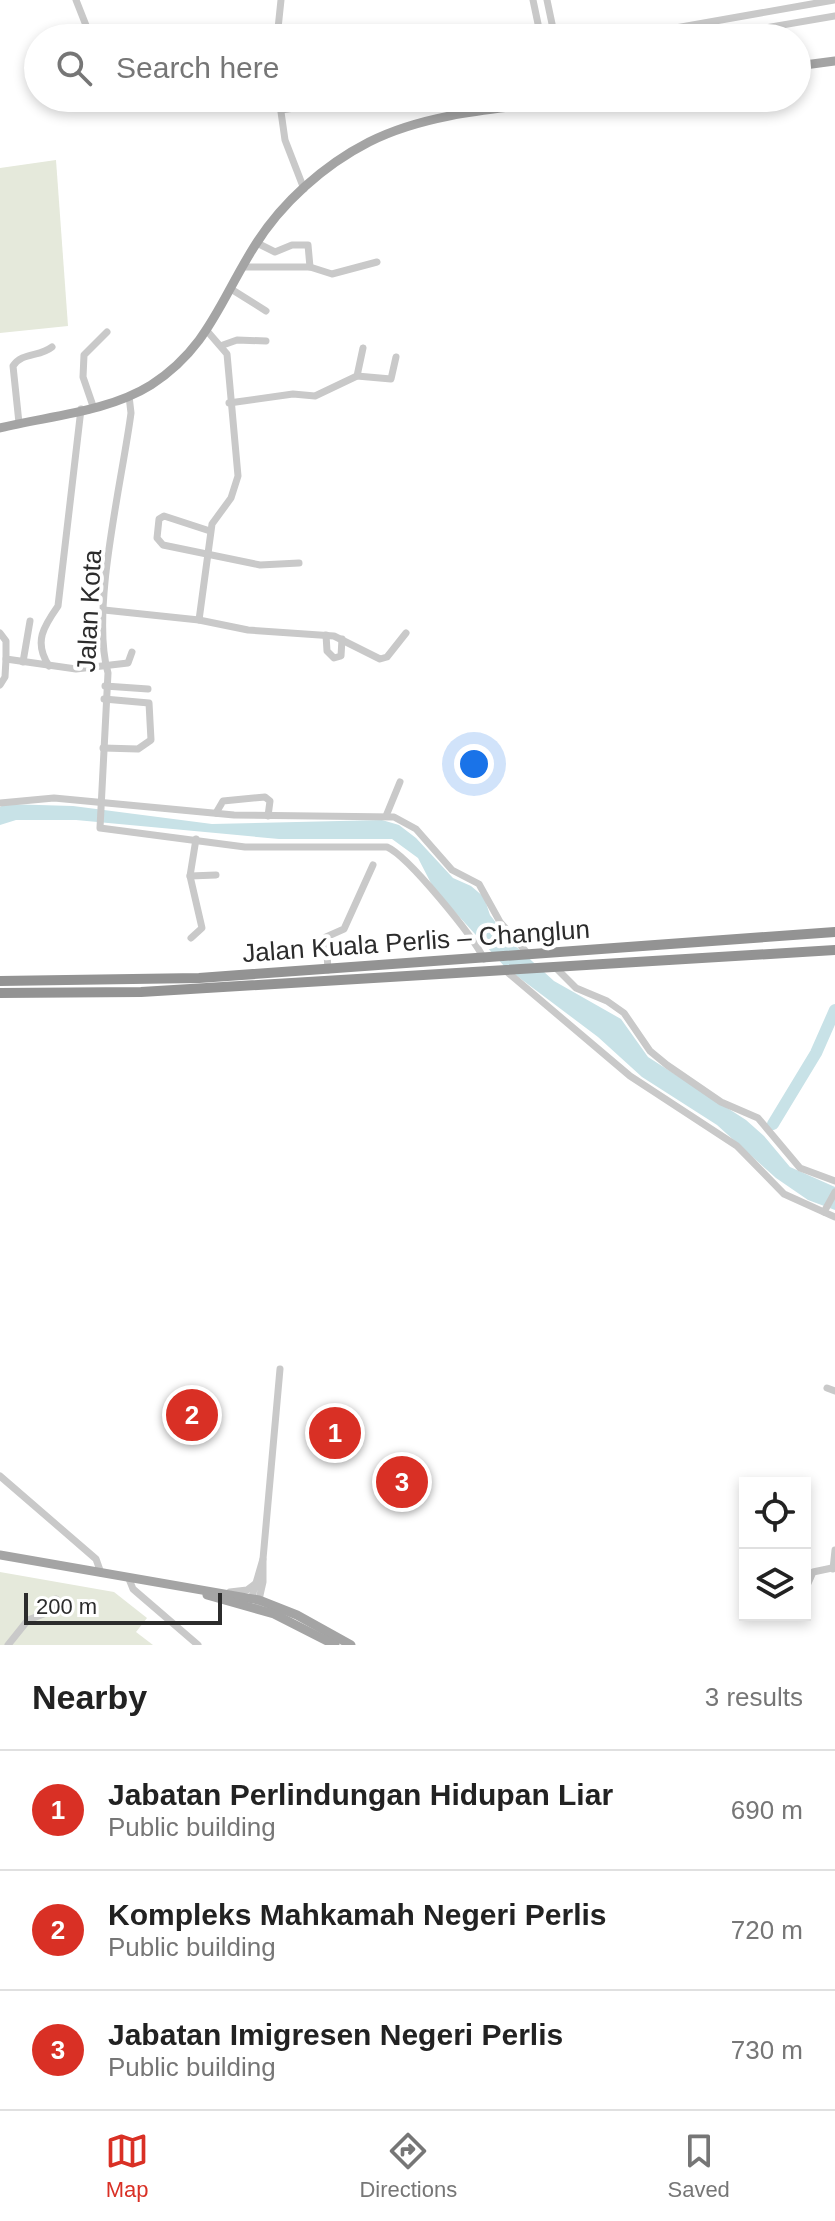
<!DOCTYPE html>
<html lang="en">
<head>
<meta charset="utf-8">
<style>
	:root { --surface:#fff; --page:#f6f6f6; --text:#222; --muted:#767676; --line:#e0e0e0; --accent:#d93025 }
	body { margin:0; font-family:Helvetica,sans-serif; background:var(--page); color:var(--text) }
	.controls { position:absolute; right:24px; bottom:24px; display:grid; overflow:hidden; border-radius:0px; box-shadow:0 4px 12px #0003 }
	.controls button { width:72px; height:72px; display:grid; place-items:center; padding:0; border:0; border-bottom:2px solid var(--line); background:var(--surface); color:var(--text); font:40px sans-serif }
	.scale { position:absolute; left:24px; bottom:20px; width:198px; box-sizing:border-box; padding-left:8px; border:4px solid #2c2c2c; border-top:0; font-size:22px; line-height:28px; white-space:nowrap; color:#2c2c2c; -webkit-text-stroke:6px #fff; paint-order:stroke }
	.you { position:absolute; left:474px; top:764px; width:28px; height:28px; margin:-20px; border:6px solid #fff; border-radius:50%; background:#1a73e8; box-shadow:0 0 0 12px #1a73e833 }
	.badge { display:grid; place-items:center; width:52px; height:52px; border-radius:50%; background:var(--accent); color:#fff; font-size:26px; font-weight:700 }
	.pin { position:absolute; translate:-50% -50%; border:4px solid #fff; box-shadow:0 2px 8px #0006 }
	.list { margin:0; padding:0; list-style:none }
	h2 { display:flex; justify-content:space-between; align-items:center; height:104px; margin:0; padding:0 32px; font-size:34px }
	h2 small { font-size:26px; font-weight:400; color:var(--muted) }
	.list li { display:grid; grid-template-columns:52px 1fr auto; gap:24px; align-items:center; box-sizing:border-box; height:120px; padding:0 32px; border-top:2px solid var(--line) }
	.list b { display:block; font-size:30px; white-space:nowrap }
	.list p { margin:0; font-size:26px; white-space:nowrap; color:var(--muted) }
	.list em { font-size:26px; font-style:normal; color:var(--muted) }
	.icon { flex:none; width:44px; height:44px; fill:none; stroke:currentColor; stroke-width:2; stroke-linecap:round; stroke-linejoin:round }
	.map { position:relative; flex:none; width:835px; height:1645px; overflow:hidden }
	.search { position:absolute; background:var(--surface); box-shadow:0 4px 12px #0003; left:24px; right:24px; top:24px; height:88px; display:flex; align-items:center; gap:20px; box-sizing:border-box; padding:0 28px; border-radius:44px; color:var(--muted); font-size:30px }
	.sheet { height:464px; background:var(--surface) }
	nav { display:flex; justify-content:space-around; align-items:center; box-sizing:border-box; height:112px; border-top:2px solid var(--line); background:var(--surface); font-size:22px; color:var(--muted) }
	nav a { display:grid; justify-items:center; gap:4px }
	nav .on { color:var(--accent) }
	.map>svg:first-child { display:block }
</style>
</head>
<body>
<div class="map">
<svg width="835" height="1645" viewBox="0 0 835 1645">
	<rect width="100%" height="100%" fill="#fff"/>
	<!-- green -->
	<g fill="#e5e9db">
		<path d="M56 160 68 326 0 333V168Z"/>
		<path d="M0 1572 114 1592 147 1618 136 1632 153 1645H0Z"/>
	</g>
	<!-- water -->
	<path fill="#c8e2e7" d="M5 804 73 806 212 824 382 820 399 825 416 838 453 878 471 886 484 897 490 915 511 942 554 981 621 1019 648 1057 746 1120 764 1136 790 1167 835 1187V1210L808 1200 776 1178 717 1125 642 1077 598 1037 505 967 434 889 418 858 392 839H279L76 820H16L0 825V807Z"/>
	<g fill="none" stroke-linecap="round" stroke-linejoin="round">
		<!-- river -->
		<path stroke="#c8e2e7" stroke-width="12" d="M773 1124 816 1053 835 1010"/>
		<!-- minor -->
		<g stroke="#c9c9c9" stroke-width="7">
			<path d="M76 0 91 38"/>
			<path d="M533 0 541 38"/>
			<path d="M547 0 555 38"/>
			<path d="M277 38 281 0"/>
			<path d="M619 38 834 0"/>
			<path d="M707 38 835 16"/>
			<path d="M279 98 285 140 304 189"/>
			<path d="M281 110 362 98 395 104 445 98"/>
			<path d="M257 243 275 252 292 245H308L310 267"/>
			<path d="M242 267H310L332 274 377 262"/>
			<path d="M231 289 266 311"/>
			<path d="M223 345 237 340 266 341"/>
			<path d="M357 376 391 379 396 357"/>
			<path d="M129 396 131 413C122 482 90 611 108 673L100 828 245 847H387C408 856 473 936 484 959"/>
			<path d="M229 403 293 394 315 396 357 376 363 348"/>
			<path d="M93 406 83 377 84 355 107 332"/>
			<path d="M19 423 13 366C22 352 40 357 52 347"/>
			<path d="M210 531 164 516 159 519 157 538 163 545 260 565 299 563"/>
			<path d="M104 610 199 620 248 630 334 636 380 659 387 657 406 633"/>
			<path d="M199 620 212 524 231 498 238 476 227 354 208 332"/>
			<path d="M0 633 6 641V659L76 669 128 663 132 652"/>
			<path d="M326 635 327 651 334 658 341 656 342 639"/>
			<path d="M23 662 30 621"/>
			<path d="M49 666C33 642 44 626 58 606L81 409"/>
			<path d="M0 685 5 677 6 659"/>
			<path d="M105 686 148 689"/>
			<path d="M103 748 138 749 151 740 149 703 104 699"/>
			<path d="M0 803 54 798 234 815 394 817 416 829 452 870 479 884 500 922 529 955"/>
			<path d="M216 813 223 801 265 797 270 801 268 816"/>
			<path d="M386 816 400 782"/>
			<path d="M190 876 216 875"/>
			<path d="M191 938 202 928 190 876 196 839"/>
			<path d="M556 968 576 988 607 1001 624 1013 650 1051 667 1065 721 1102 758 1118 800 1168 835 1181"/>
			<path d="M328 970 326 937 344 929 373 865"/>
			<path d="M506 971 630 1076 737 1146 784 1194 835 1217"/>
			<path d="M824 1212 835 1192"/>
			<path d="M827 1388 835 1391"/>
			<path d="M0 1476 96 1559 101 1573"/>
			<path d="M263 1559 280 1369"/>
			<path d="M833 1569 835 1550"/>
			<path d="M129 1579 133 1589 198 1645"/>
			<path d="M805 1590 813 1572 832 1568"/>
			<path d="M230 1592 247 1590 255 1584"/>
			<path d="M251 1600 263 1559V1582L258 1604"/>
			<path d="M8 1645 28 1620 54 1610 56 1599"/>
		</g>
		<!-- major -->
		<g stroke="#a4a4a4" stroke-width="9">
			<path d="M797 66 835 61"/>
			<path d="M0 428C48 416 108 412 151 385 208 348 220 301 254 247 281 203 324 165 369 142 434 109 517 108 588 98"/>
			<path d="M0 1555 259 1600 297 1615 351 1645"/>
			<path d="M207 1595 274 1614 335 1645"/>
		</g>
		<!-- highway -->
		<g stroke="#939393" stroke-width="10">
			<path d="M0 981 199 978 835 932"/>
			<path d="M0 993 141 992 835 950"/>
		</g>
	</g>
	<g text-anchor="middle" stroke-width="8" stroke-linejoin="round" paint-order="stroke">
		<!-- street labels -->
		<g font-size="26" fill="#2c2c2c" stroke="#fff">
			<text transform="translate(89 611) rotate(-87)" y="9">Jalan Kota</text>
			<text transform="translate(416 941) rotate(-4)" y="9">Jalan Kuala Perlis – Changlun</text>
		</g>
	</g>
</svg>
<div class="controls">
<button><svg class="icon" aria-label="locate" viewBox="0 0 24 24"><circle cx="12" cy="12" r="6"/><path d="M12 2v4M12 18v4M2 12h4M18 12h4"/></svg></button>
<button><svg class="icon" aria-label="layers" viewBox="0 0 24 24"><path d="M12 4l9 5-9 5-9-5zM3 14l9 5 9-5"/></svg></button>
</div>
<div class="scale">200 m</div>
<div class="you"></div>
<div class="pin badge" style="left:335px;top:1433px">1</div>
<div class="pin badge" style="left:192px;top:1415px">2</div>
<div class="pin badge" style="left:402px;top:1482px">3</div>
<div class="search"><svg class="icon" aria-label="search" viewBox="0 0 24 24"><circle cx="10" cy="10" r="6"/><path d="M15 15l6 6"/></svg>Search here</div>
</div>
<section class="sheet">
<h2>Nearby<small>3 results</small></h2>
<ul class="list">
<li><span class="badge">1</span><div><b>Jabatan Perlindungan Hidupan Liar</b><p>Public building</p></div><em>690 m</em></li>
<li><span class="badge">2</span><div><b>Kompleks Mahkamah Negeri Perlis</b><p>Public building</p></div><em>720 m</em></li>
<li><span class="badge">3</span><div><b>Jabatan Imigresen Negeri Perlis</b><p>Public building</p></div><em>730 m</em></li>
</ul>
</section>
<nav>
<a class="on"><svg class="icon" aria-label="map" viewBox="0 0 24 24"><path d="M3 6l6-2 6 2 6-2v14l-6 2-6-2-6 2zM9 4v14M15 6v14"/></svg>Map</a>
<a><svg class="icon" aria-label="directions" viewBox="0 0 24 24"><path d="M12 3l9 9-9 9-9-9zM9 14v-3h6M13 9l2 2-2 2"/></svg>Directions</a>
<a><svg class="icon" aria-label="saved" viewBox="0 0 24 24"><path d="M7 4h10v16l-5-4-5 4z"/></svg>Saved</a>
</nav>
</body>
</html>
